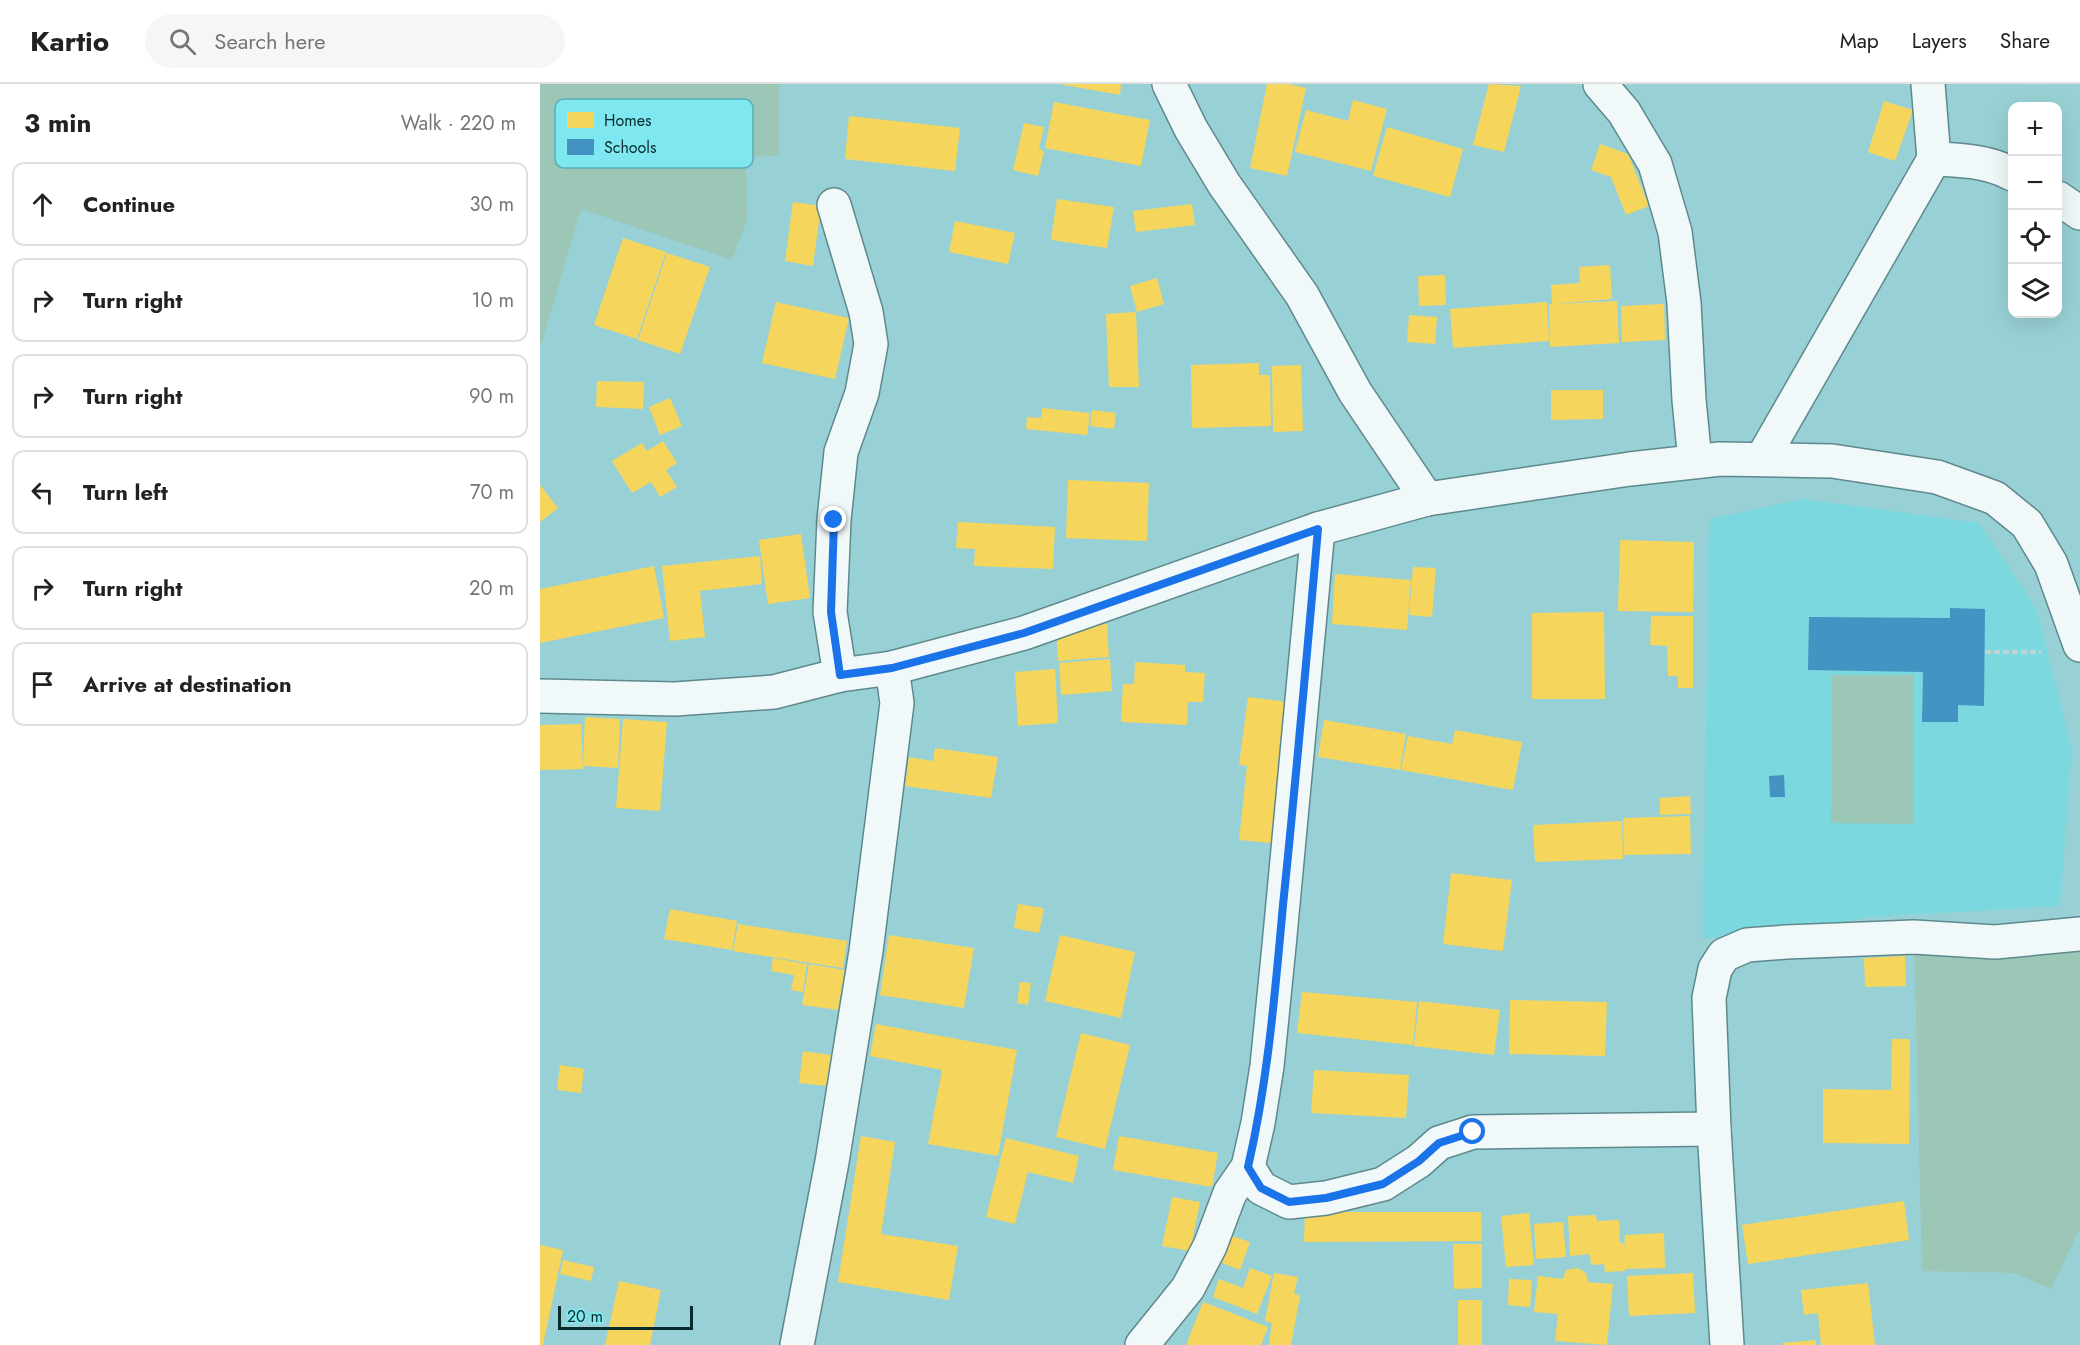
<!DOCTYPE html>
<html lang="en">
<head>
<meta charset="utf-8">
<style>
	:root { --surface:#fff; --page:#f6f6f6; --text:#222; --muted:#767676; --line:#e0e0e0 }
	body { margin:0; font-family:Jost,sans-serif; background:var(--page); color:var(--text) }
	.controls { position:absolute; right:18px; top:18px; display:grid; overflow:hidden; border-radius:12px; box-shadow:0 6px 24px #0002 }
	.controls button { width:54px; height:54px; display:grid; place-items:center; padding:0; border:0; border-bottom:2px solid var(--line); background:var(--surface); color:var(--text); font:30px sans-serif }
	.scale { position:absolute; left:18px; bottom:15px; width:135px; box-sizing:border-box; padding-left:6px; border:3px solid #072a2d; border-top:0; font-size:16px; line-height:21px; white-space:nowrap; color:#072a2d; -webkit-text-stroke:4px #7ee7ef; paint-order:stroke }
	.stop { position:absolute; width:18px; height:18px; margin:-14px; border:4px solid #1a73e8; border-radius:50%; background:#fff }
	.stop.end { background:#1a73e8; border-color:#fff; box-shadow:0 2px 6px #0008 }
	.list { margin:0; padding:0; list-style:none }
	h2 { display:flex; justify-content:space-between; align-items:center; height:78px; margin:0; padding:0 24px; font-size:26px }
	h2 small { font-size:20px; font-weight:400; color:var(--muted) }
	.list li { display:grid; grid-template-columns:39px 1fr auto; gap:18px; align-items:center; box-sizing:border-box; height:84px; margin:0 12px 12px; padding:0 12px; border:2px solid var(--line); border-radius:12px }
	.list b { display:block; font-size:22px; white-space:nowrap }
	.list em { font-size:20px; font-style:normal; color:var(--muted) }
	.icon { flex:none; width:33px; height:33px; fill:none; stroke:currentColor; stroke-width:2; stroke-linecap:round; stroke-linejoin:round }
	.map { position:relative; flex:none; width:1540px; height:1261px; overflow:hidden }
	header { display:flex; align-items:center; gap:36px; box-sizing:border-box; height:84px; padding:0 30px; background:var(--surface); border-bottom:2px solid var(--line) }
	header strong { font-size:28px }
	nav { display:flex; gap:33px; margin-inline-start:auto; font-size:21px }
	.search { width:420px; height:54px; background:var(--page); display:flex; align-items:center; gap:15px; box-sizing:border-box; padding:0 21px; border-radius:33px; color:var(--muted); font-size:22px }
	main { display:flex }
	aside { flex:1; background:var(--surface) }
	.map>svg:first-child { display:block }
</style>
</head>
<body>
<header>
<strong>Kartio</strong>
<div class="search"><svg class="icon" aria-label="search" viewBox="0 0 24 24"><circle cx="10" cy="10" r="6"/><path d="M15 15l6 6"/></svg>Search here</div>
<nav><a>Map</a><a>Layers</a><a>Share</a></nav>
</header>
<main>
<aside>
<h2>3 min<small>Walk · 220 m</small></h2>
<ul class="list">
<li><svg class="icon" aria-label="ahead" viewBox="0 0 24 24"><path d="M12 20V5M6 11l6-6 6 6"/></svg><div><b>Continue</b></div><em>30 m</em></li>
<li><svg class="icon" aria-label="right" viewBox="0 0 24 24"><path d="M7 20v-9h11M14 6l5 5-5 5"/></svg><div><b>Turn right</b></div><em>10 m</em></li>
<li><svg class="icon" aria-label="right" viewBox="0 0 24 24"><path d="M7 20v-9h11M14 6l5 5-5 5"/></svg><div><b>Turn right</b></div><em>90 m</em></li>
<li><svg class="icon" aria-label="left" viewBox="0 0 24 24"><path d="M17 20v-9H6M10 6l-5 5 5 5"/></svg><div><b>Turn left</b></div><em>70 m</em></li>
<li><svg class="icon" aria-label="right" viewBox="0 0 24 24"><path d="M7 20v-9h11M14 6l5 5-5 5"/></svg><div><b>Turn right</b></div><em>20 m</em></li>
<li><svg class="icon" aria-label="arrive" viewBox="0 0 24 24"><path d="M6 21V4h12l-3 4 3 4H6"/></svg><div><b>Arrive at destination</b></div></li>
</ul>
</aside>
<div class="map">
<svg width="1540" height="1261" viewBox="0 0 1540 1261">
	<rect width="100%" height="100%" fill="#98d1d5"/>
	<!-- built -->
	<path fill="#7cd8df" d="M1263 415 1439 439 1496 524 1532 664 1520 822 1344 832 1163 855 1169 435Z"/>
	<!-- green -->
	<g fill="#9cc7b6">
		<path d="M0 0H239V72L206 73 207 135 192 176 41 125 2 258 0 261Z"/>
		<path d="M1292 591H1374L1373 740 1291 739Z"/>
		<path d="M1540 850V1144L1511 1205 1475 1189 1382 1187 1374 853Z"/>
	</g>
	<!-- homes -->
	<g fill="#f6d55c">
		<path d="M519 0H581L580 11Z"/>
		<path d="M727 0H748L766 4 747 92 710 84Z"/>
		<path d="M949 0 981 2 964 68 933 61Z"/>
		<path d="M813 16 847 25 831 87 755 68 766 26 808 37Z"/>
		<path d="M1344 17 1373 26 1355 77 1328 68Z"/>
		<path d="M514 18 610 36 601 82 505 64Z"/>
		<path d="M309 32 420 44 415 87 305 75Z"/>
		<path d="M484 39 504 43 499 64 504 68 498 92 473 86Z"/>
		<path d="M847 43 923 65 910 113 833 92Z"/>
		<path d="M1060 60 1088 70 1109 122 1086 131 1071 93 1051 86Z"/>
		<path d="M517 115 574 123 567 164 511 156Z"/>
		<path d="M253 118 281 122 273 182 245 177Z"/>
		<path d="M652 120 655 141 596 148 593 127Z"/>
		<path d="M415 137 475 149 468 180 409 168Z"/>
		<path d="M83 154 126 168 97 255 54 241Z"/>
		<path d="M127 169 170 183 140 270 98 256Z"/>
		<path d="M1070 181 1072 215 1014 220 1077 217 1079 259 1010 263 1009 220H1012L1011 201 1040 199 1039 183Z"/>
		<path d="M905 191 906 221 879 222 878 192Z"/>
		<path d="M617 194 624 220 597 228 590 202Z"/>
		<path d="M236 218 309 234 295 295 222 279Z"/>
		<path d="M1007 218 1009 257 913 264 910 225Z"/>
		<path d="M1124 220 1125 256 1082 258 1081 222Z"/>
		<path d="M596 228 599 303H569L566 230Z"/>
		<path d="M869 231 897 233 895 260 867 258Z"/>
		<path d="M719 279V291H730L731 342 652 344 651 281Z"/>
		<path d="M761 281 763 347 733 348 732 282Z"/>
		<path d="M57 297 104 298 103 325 56 323Z"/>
		<path d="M1011 306H1063V335L1011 336Z"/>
		<path d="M130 314 142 342 120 351 109 323Z"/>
		<path d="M502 324 550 329 547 351 486 345 487 333 501 334Z"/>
		<path d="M552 326 576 329 574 345 550 342Z"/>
		<path d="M123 357 137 379 126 386 137 403 120 413 111 398 92 409 72 377 102 359 107 367Z"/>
		<path d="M528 396 609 399 607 457 526 454Z"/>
		<path d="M0 401 18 424 0 438Z"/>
		<path d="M418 438 515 443 513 485 434 482 435 465 416 464Z"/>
		<path d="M261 450 270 514 228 520 219 456Z"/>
		<path d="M1080 456 1154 458 1153 528 1078 527Z"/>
		<path d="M220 472 222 500 160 507 165 553 130 557 122 482Z"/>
		<path d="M114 482 124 534 0 559V505Z"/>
		<path d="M873 483 896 484 892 533 869 531Z"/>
		<path d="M795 490 871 496 867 546 792 540Z"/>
		<path d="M1064 528 1065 615H992V529Z"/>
		<path d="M1111 532H1153V604H1138V592H1128L1127 562 1110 561Z"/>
		<path d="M567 540 569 573 518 577 516 545Z"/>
		<path d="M570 575 572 607 521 611 519 579Z"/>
		<path d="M595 578 645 581V588L665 589 663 618H648L647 641 581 638 583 600H594Z"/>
		<path d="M515 585 518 639 478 642 475 588Z"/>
		<path d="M708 613 747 618 731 759 699 756 707 682 699 681Z"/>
		<path d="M45 633 80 635 78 684 43 682Z"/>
		<path d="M83 635 127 638 120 727 76 724Z"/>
		<path d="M784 636 866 650 860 686 778 673Z"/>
		<path d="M41 640 43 685 0 686V641Z"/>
		<path d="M915 646 982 658 973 706 861 686 868 652 912 660Z"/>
		<path d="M395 664 458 673 451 714 365 702 369 673 393 677Z"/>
		<path d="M1150 712 1151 730 1120 731V714Z"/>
		<path d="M1150 732 1151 770 1084 771 1083 734Z"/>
		<path d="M1082 737 1083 775 995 778 993 741Z"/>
		<path d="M911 789 972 796 963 867 903 860Z"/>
		<path d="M478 820 504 824 499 849 474 844Z"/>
		<path d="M130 825 197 837 192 866 124 855Z"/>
		<path d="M198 840 307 857 303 884 193 867Z"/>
		<path d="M349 851 434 864 424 924 340 911Z"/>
		<path d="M520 851 595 868 581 934 505 917Z"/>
		<path d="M1365 872 1366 902 1325 903 1324 874Z"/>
		<path d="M233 874 267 880 263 908 251 906 254 891 231 887Z"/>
		<path d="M269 880 305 886 298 926 262 921Z"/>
		<path d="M480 898 491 899 488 921 477 919Z"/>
		<path d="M762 908 877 918 873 961 757 949Z"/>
		<path d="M970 916 1067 918 1065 972 969 970Z"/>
		<path d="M879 917 960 926 954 971 874 962Z"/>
		<path d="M336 940 477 966 458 1072 388 1060 402 986 330 972Z"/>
		<path d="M541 949 590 961 565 1065 516 1053Z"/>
		<path d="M1352 955H1370L1369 1060 1283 1059V1005L1351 1006Z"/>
		<path d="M263 967 291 971 287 1002 259 999Z"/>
		<path d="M20 981 44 985 41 1009 17 1006Z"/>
		<path d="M774 986 869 991 866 1034 771 1029Z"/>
		<path d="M321 1052 355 1058 341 1150 418 1162 409 1216 298 1198Z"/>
		<path d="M579 1052 678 1069 672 1103 573 1086Z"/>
		<path d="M466 1054 539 1072 533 1099 488 1088 475 1140 446 1133 459 1081 465 1083 459 1080Z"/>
		<path d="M632 1113 660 1118 650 1167 622 1162Z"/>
		<path d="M1364 1117 1369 1156 1208 1180 1202 1141Z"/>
		<path d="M765 1128H941L942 1157 764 1158Z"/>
		<path d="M989 1129 994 1181 966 1183 961 1132Z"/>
		<path d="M1056 1131 1057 1137 1079 1136 1080 1158 1084 1160V1167L1085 1151 1124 1149 1125 1184 1085 1185V1187L1065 1188 1064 1180 1051 1181 1050 1170 1030 1172 1028 1132Z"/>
		<path d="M1023 1138 1026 1173 996 1175 994 1140Z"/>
		<path d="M692 1152 710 1158 700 1186 682 1179Z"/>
		<path d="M913 1160H942V1204L914 1205Z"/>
		<path d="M0 1161 23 1166 3 1261H0Z"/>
		<path d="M23 1176 54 1183 51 1197 20 1190Z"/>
		<path d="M710 1184 732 1192 717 1230 673 1213 679 1195 703 1204Z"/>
		<path d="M1038 1184 1046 1189 1048 1198 1073 1200 1067 1261 1015 1257 1018 1230 994 1228 998 1192 1023 1195 1026 1186Z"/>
		<path d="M734 1189 758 1193 754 1209 760 1212 751 1261H729L732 1239 725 1237Z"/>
		<path d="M1153 1189 1155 1229 1089 1232 1087 1192Z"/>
		<path d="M969 1195 992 1196 990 1223 968 1221Z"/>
		<path d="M79 1197 121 1206 110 1261H65Z"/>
		<path d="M1328 1199 1335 1261H1281L1278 1229 1264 1231 1261 1206Z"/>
		<rect x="918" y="1216" width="24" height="45"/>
		<path d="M663 1218 728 1243 721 1261H646Z"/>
		<path d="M1276 1256V1261H1243L1242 1259Z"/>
	</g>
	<!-- schools -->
	<g fill="#4393c3">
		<path d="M1410 524 1445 525 1444 622 1418 621V638H1382L1383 588 1268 586 1269 533 1410 534Z"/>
		<path d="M1244 691 1245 713H1230L1229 692Z"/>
	</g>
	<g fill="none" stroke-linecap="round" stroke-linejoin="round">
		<!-- minor casing -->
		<g stroke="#5e898c" stroke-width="36">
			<g id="minor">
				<path d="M629 0 651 45 684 100 762 211 815 308 887 415"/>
				<path d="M1060 0 1084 28 1115 80 1135 148 1144 219 1149 316 1155 377"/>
				<path d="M1394 75C1421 76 1448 77 1472 90"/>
				<path d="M1518 114 1540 129"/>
				<path d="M294 121 326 228 331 260 322 309 301 368 294 436 290 528 300 591"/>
				<path d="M1222 375 1394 75 1388 0"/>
				<path d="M0 612 135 615 234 608 300 591 352 584 484 549 778 445 887 415 1090 385 1180 375 1292 377 1397 393 1455 414 1487 440 1511 480 1540 561"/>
				<path d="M708 1083 721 1104 749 1118 786 1114 843 1100 879 1077 899 1059 933 1048 1174 1045"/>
				<path d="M257 1261 292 1078 326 867 357 619 352 584"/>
				<path d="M602 1261 648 1204 670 1162 690 1109 708 1083 718 1039 727 982 739 862 778 445"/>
				<path d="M1187 1261 1174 1045 1169 914 1175 885 1184 871 1207 861 1246 858 1374 853 1455 858 1540 850"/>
			</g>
		</g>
		<!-- path -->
		<path stroke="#c1d3d4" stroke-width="4" stroke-dasharray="6 3" stroke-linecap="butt" d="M1445 568H1501"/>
		<!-- minor -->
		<use href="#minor" stroke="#f0f8f9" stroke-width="33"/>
	</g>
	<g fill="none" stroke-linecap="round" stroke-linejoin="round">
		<!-- route -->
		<path stroke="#1a73e8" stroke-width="8" d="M294 436 291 528 300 591 352 584 484 549 778 445C767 570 756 696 743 821 735 909 728 996 708 1083L721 1104 749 1118 786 1114 843 1100 879 1077 899 1059 933 1048"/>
	</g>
	<!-- legend -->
	<rect x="15" y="15" width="198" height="69" rx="9" fill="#7ee7ef" stroke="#5aaeb5" stroke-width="1.5"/>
	<rect x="27" y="28" width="27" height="16" fill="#f6d55c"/>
	<rect x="27" y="55" width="27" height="16" fill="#4393c3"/>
	<g font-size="16" fill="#072a2d">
		<text x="64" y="42">Homes</text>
		<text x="64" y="69">Schools</text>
	</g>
</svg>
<div class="controls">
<button>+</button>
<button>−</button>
<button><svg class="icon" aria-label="locate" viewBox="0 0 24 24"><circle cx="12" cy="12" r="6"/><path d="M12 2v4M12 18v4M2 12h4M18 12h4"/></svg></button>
<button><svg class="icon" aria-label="layers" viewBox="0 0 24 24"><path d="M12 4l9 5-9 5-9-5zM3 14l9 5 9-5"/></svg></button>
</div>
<div class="scale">20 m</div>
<div class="stop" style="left:933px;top:1048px"></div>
<div class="stop end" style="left:294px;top:436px"></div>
</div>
</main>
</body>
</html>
